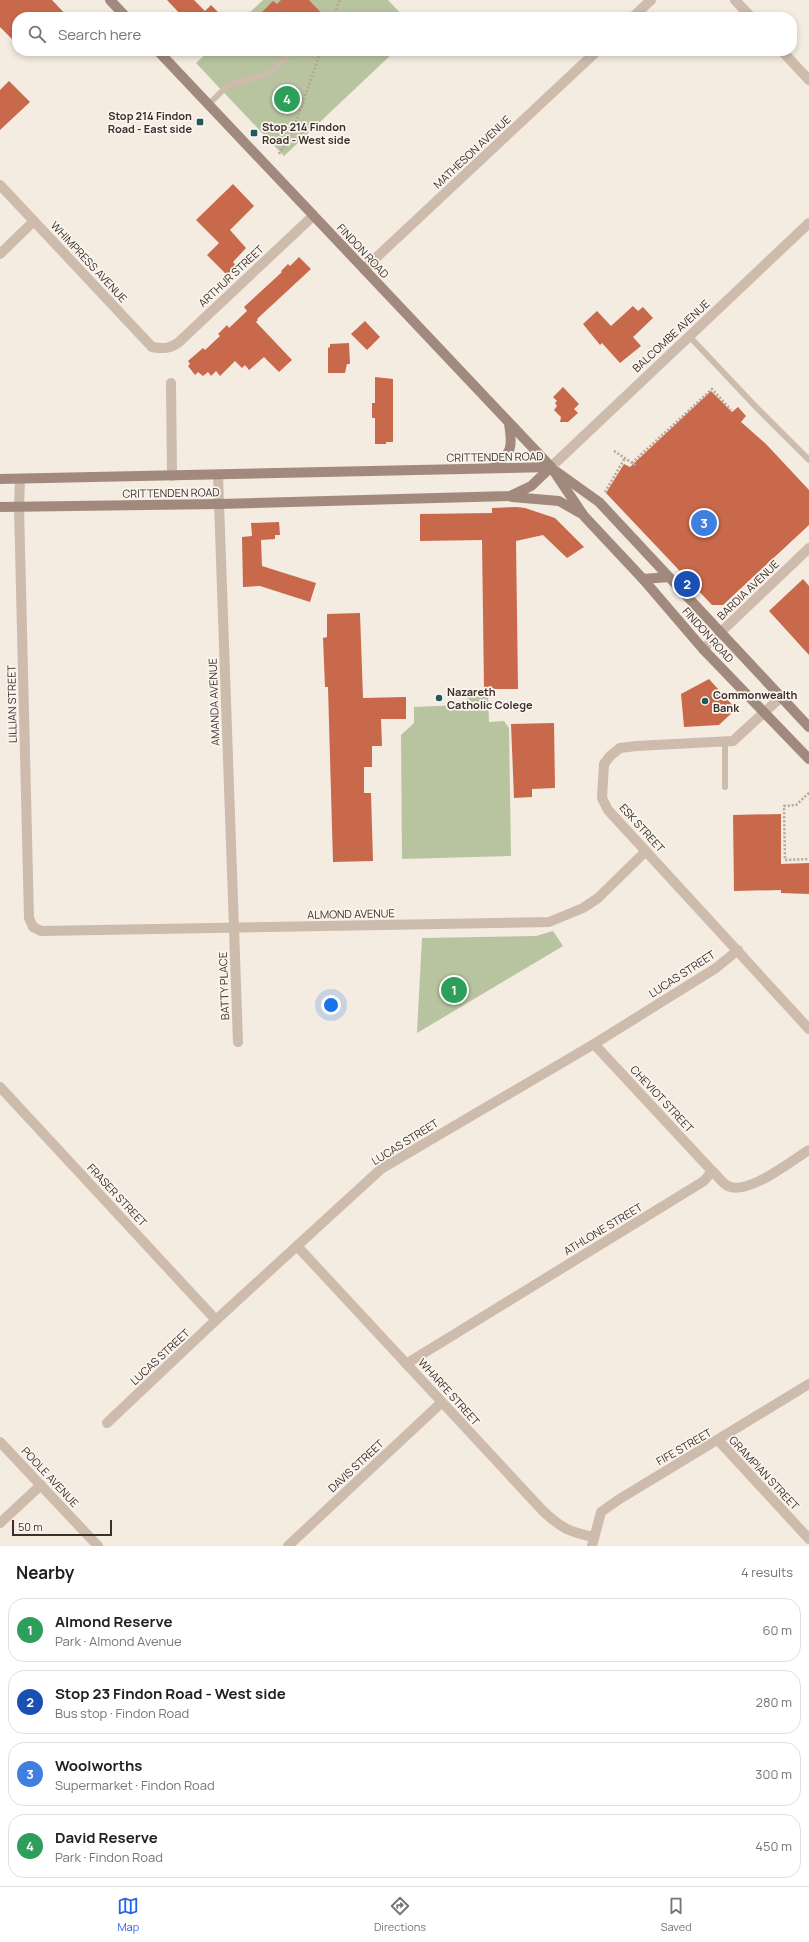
<!DOCTYPE html>
<html lang="en">
<head>
<meta charset="utf-8">
<style>
	:root { --surface:#fff; --page:#f2f2f2; --text:#202124; --muted:#757577; --line:#e0e0e0; --accent:#2563eb }
	body { margin:0; font-family:Manrope,sans-serif; background:var(--page); color:var(--text) }
	.scale { position:absolute; left:12px; bottom:10px; width:100px; box-sizing:border-box; padding-left:4px; border:2px solid #3b302b; border-top:0; font-size:11px; line-height:14px; white-space:nowrap; color:#3b302b; -webkit-text-stroke:3px #fbf5ee; paint-order:stroke }
	.you { position:absolute; left:331px; top:1005px; width:14px; height:14px; margin:-10px; border:3px solid #fff; border-radius:50%; background:#1a73e8; box-shadow:0 0 0 6px #1a73e833 }
	.badge { display:grid; place-items:center; width:26px; height:26px; border-radius:50%; background:var(--accent); color:#fff; font-size:13px; font-weight:700 }
	.pin { position:absolute; translate:-50% -50%; border:2px solid #fff; box-shadow:0 1px 4px #0006 }
	.list { margin:0; padding:0; list-style:none }
	h2 { display:flex; justify-content:space-between; align-items:center; height:52px; margin:0; padding:0 16px; font-size:17px }
	h2 small { font-size:13px; font-weight:400; color:var(--muted) }
	.list li { display:grid; grid-template-columns:26px 1fr auto; gap:12px; align-items:center; box-sizing:border-box; height:64px; margin:0 8px 8px; padding:0 8px; border:1px solid var(--line); border-radius:16px }
	.list b { display:block; font-size:15px; white-space:nowrap }
	.list p { margin:0; font-size:13px; white-space:nowrap; color:var(--muted) }
	.list em { font-size:13px; font-style:normal; color:var(--muted) }
	.icon { flex:none; width:22px; height:22px; fill:none; stroke:currentColor; stroke-width:2; stroke-linecap:round; stroke-linejoin:round }
	.map { position:relative; flex:none; width:809px; height:1546px; overflow:hidden }
	.search { position:absolute; background:var(--surface); box-shadow:0 2px 6px #0003; left:12px; right:12px; top:12px; height:44px; display:flex; align-items:center; gap:10px; box-sizing:border-box; padding:0 14px; border-radius:16px; color:var(--muted); font-size:15px }
	.sheet { height:340px; background:var(--surface) }
	nav { display:flex; justify-content:space-around; align-items:center; box-sizing:border-box; height:56px; border-top:1px solid var(--line); background:var(--surface); font-size:11px; color:var(--muted) }
	nav a { display:grid; justify-items:center; gap:2px }
	nav .on { color:var(--accent) }
	.map>svg:first-child { display:block }
</style>
</head>
<body>
<div class="map">
<svg width="809" height="1546" viewBox="0 0 809 1546">
	<rect width="100%" height="100%" fill="#f4ebe1"/>
	<!-- green -->
	<g fill="#b8c4a0">
		<path d="M263 0H388L404 17H245Z"/>
		<path d="M209 51H395L284 156 196 63Z"/>
		<path d="M488 695 489 722 504 721 509 728 511 856 402 859 401 735 414 723V707L460 705 470 696Z"/>
		<path d="M553 931 563 946 417 1033 422 938 536 936Z"/>
	</g>
	<!-- building -->
	<g fill="#c8694b">
		<path d="M0 0H52L68 17H17V44L0 27Z"/>
		<path d="M167 0H194L205 11 211 5 223 17H183Z"/>
		<path d="M281 0H309L325 17H257L273 1 277 4Z"/>
		<path d="M9 81 30 102 0 130V90Z"/>
		<path d="M233 184 254 206 230 230 246 248 233 262 236 266 227 275 207 255 219 243 196 220Z"/>
		<path d="M299 257 311 269 257 319 258 320 256 322 292 360 279 372 264 357 249 370 245 365 242 368 235 361 220 376 216 371 211 376 208 372 203 376 198 372 195 375 188 366 190 364 188 361 203 348 205 350 220 336 218 334 227 325 229 328 247 311 244 307 282 272 281 271 288 264 290 266Z"/>
		<path d="M633 306 638 311 643 307 653 318 633 337 641 346 620 363 602 343 600 345 583 324 597 311 611 326Z"/>
		<path d="M365 321 380 337 367 350 351 334Z"/>
		<path d="M349 343 350 364H347L345 373H328V348L330 347V344Z"/>
		<path d="M375 377 393 379V442H386V444H375V418H372V403H375Z"/>
		<path d="M563 387 579 404 574 409 578 413 568 422H560L561 417 554 410 557 406 555 403 557 401 553 397Z"/>
		<path d="M711 391 732 412 738 407 746 416 741 422 766 444 809 490V525L723 605H712L606 493 624 464 630 467Z"/>
		<path d="M517 507 525 508 555 518 584 547 567 558 543 535 516 541 518 689H484L482 540 420 541V514L492 513V508Z"/>
		<path d="M279 522 280 535H275V539L261 540 262 566 316 583 310 602 260 586 243 587 242 537 252 536 251 523Z"/>
		<path d="M803 579 809 586V655L769 611Z"/>
		<path d="M360 613 363 698 406 697V719H381L382 746H372V767H364V793H371L373 861 333 862 328 687H325L323 638 327 637V614Z"/>
		<path d="M709 679 736 709 719 725 684 727 681 694Z"/>
		<path d="M554 723 555 788 532 789V797L514 798 511 724Z"/>
		<path d="M781 814V864L809 863V894L781 893V890L734 891 733 815Z"/>
	</g>
	<g fill="none" stroke-linecap="round" stroke-linejoin="round">
		<!-- path -->
		<g stroke="#b9a596" stroke-width="2.5" stroke-dasharray="2 2" stroke-linecap="butt">
			<path d="M333 17 340 0"/>
			<path d="M279 154 291 135 321 51"/>
			<path d="M614 451 637 466"/>
			<path d="M632 463 712 389 731 410"/>
			<path d="M605 492 625 458"/>
			<path d="M809 793 796 805 784 806 785 860 809 859"/>
		</g>
		<!-- service -->
		<g stroke="#cdbbac" stroke-width="6">
			<path d="M208 105 228 85 269 74 292 51"/>
			<path d="M689 336 756 407 809 460"/>
			<path d="M725 787V743"/>
		</g>
		<!-- minor -->
		<g stroke="#cdbbac" stroke-width="10">
			<path d="M735 0 751 17"/>
			<path d="M633 17 651 0"/>
			<path d="M782 51 809 80"/>
			<path d="M0 185 152 347C163 349 170 349 179 342L313 216"/>
			<path d="M0 254 34 221"/>
			<path d="M364 269 597 51"/>
			<path d="M171 383 172 476"/>
			<path d="M551 467 809 223"/>
			<path d="M218 475 238 1042"/>
			<path d="M20 479 19 507 29 918 33 927 41 931 549 922 583 908 598 898 646 851"/>
			<path d="M703 649 809 548"/>
			<path d="M781 697 733 741 636 746 620 748 610 756 604 764 602 798 608 810 809 1029"/>
			<path d="M594 1044 712 1171"/>
			<path d="M0 1087 216 1320"/>
			<path d="M297 1246 543 1511C561 1528 569 1532 594 1537"/>
			<path d="M406 1364 704 1181 712 1171C717 1175 722 1183 728 1186 748 1196 792 1160 809 1150"/>
			<path d="M107 1423 216 1320 381 1169 594 1044 716 968 738 950"/>
			<path d="M718 1440 809 1539"/>
			<path d="M0 1442 98 1546"/>
			<path d="M0 1523 41 1485"/>
			<path d="M288 1546 441 1403"/>
			<path d="M592 1546 601 1512 618 1500 809 1384"/>
		</g>
		<!-- secondary -->
		<g stroke="#a18a7d" stroke-width="10">
			<path d="M110 0 126 17"/>
			<path d="M158 51 536 451 551 467 584 516 643 579 703 649 809 759"/>
			<path d="M492 468C512 454 513 447 509 424"/>
			<path d="M557 472 599 502 809 727"/>
			<path d="M0 479 551 467"/>
			<path d="M512 497 559 501 580 513"/>
			<path d="M0 507 219 504 510 496 531 486 551 467"/>
			<path d="M643 579 669 577"/>
		</g>
	</g>
	<!-- markers -->
	<g fill="#1f5a5e" stroke="#fbf5ee" stroke-width="1.5">
		<rect x="196" y="118" width="8" height="8" rx="2"/>
		<rect x="250" y="129" width="8" height="8" rx="2"/>
		<circle cx="439" cy="698" r="4"/>
		<circle cx="705" cy="701" r="4"/>
	</g>
	<g text-anchor="middle" stroke-width="3.5" stroke-linejoin="round" paint-order="stroke">
		<!-- poi labels -->
		<g font-size="11" font-weight="bold" fill="#3b302b" stroke="#fbf5ee" text-anchor="start">
			<text x="192" y="120" text-anchor="end">Stop 214 Findon<tspan x="192" dy="13">Road - East side</tspan></text>
			<text x="262" y="131">Stop 214 Findon<tspan x="262" dy="13">Road - West side</tspan></text>
			<text x="447" y="696">Nazareth<tspan x="447" dy="13">Catholic Colege</tspan></text>
			<text x="713" y="699">Commonwealth<tspan x="713" dy="13">Bank</tspan></text>
		</g>
		<!-- street labels -->
		<g font-size="11" fill="#3b302b" stroke="#fbf5ee">
			<text transform="translate(472 152) rotate(-43)" y="4">MATHESON AVENUE</text>
			<text transform="translate(363 251) rotate(47)" y="4">FINDON ROAD</text>
			<text transform="translate(89 262) rotate(47)" y="4">WHIMPRESS AVENUE</text>
			<text transform="translate(231 276) rotate(-43)" y="4">ARTHUR STREET</text>
			<text transform="translate(671 336) rotate(-43)" y="4">BALCOMBE AVENUE</text>
			<text transform="translate(495 457) rotate(-1)" y="4">CRITTENDEN ROAD</text>
			<text transform="translate(171 493) rotate(-1)" y="4">CRITTENDEN ROAD</text>
			<text transform="translate(748 590) rotate(-44)" y="4">BARDIA AVENUE</text>
			<text transform="translate(708 635) rotate(48)" y="4">FINDON ROAD</text>
			<text transform="translate(214 702) rotate(-92)" y="4">AMANDA AVENUE</text>
			<text transform="translate(12 704) rotate(-91)" y="4">LILLIAN STREET</text>
			<text transform="translate(642 828) rotate(48)" y="4">ESK STREET</text>
			<text transform="translate(351 914) rotate(-1)" y="4">ALMOND AVENUE</text>
			<text transform="translate(682 974) rotate(-33)" y="4">LUCAS STREET</text>
			<text transform="translate(224 986) rotate(-92)" y="4">BATTY PLACE</text>
			<text transform="translate(662 1099) rotate(47)" y="4">CHEVIOT STREET</text>
			<text transform="translate(405 1142) rotate(-32)" y="4">LUCAS STREET</text>
			<text transform="translate(117 1195) rotate(47)" y="4">FRASER STREET</text>
			<text transform="translate(603 1229) rotate(-31)" y="4">ATHLONE STREET</text>
			<text transform="translate(160 1357) rotate(-43)" y="4">LUCAS STREET</text>
			<text transform="translate(449 1392) rotate(48)" y="4">WHARFE STREET</text>
			<text transform="translate(684 1447) rotate(-30)" y="4">FIFE STREET</text>
			<text transform="translate(356 1466) rotate(-43)" y="4">DAVIS STREET</text>
			<text transform="translate(764 1473) rotate(47)" y="4">GRAMPIAN STREET</text>
			<text transform="translate(50 1477) rotate(47)" y="4">POOLE AVENUE</text>
		</g>
	</g>
</svg>
<div class="scale">50 m</div>
<div class="you"></div>
<div class="pin badge" style="left:454px;top:990px;background:#2e9e5b">1</div>
<div class="pin badge" style="left:687px;top:584px;background:#1a4fb4">2</div>
<div class="pin badge" style="left:704px;top:523px;background:#3f7fe0">3</div>
<div class="pin badge" style="left:287px;top:99px;background:#2e9e5b">4</div>
<div class="search"><svg class="icon" aria-label="search" viewBox="0 0 24 24"><circle cx="10" cy="10" r="6"/><path d="M15 15l6 6"/></svg>Search here</div>
</div>
<section class="sheet">
<h2>Nearby<small>4 results</small></h2>
<ul class="list">
<li><span class="badge" style="background:#2e9e5b">1</span><div><b>Almond Reserve</b><p>Park · Almond Avenue</p></div><em>60 m</em></li>
<li><span class="badge" style="background:#1a4fb4">2</span><div><b>Stop 23 Findon Road - West side</b><p>Bus stop · Findon Road</p></div><em>280 m</em></li>
<li><span class="badge" style="background:#3f7fe0">3</span><div><b>Woolworths</b><p>Supermarket · Findon Road</p></div><em>300 m</em></li>
<li><span class="badge" style="background:#2e9e5b">4</span><div><b>David Reserve</b><p>Park · Findon Road</p></div><em>450 m</em></li>
</ul>
</section>
<nav>
<a class="on"><svg class="icon" aria-label="map" viewBox="0 0 24 24"><path d="M3 6l6-2 6 2 6-2v14l-6 2-6-2-6 2zM9 4v14M15 6v14"/></svg>Map</a>
<a><svg class="icon" aria-label="directions" viewBox="0 0 24 24"><path d="M12 3l9 9-9 9-9-9zM9 14v-3h6M13 9l2 2-2 2"/></svg>Directions</a>
<a><svg class="icon" aria-label="saved" viewBox="0 0 24 24"><path d="M7 4h10v16l-5-4-5 4z"/></svg>Saved</a>
</nav>
</body>
</html>
